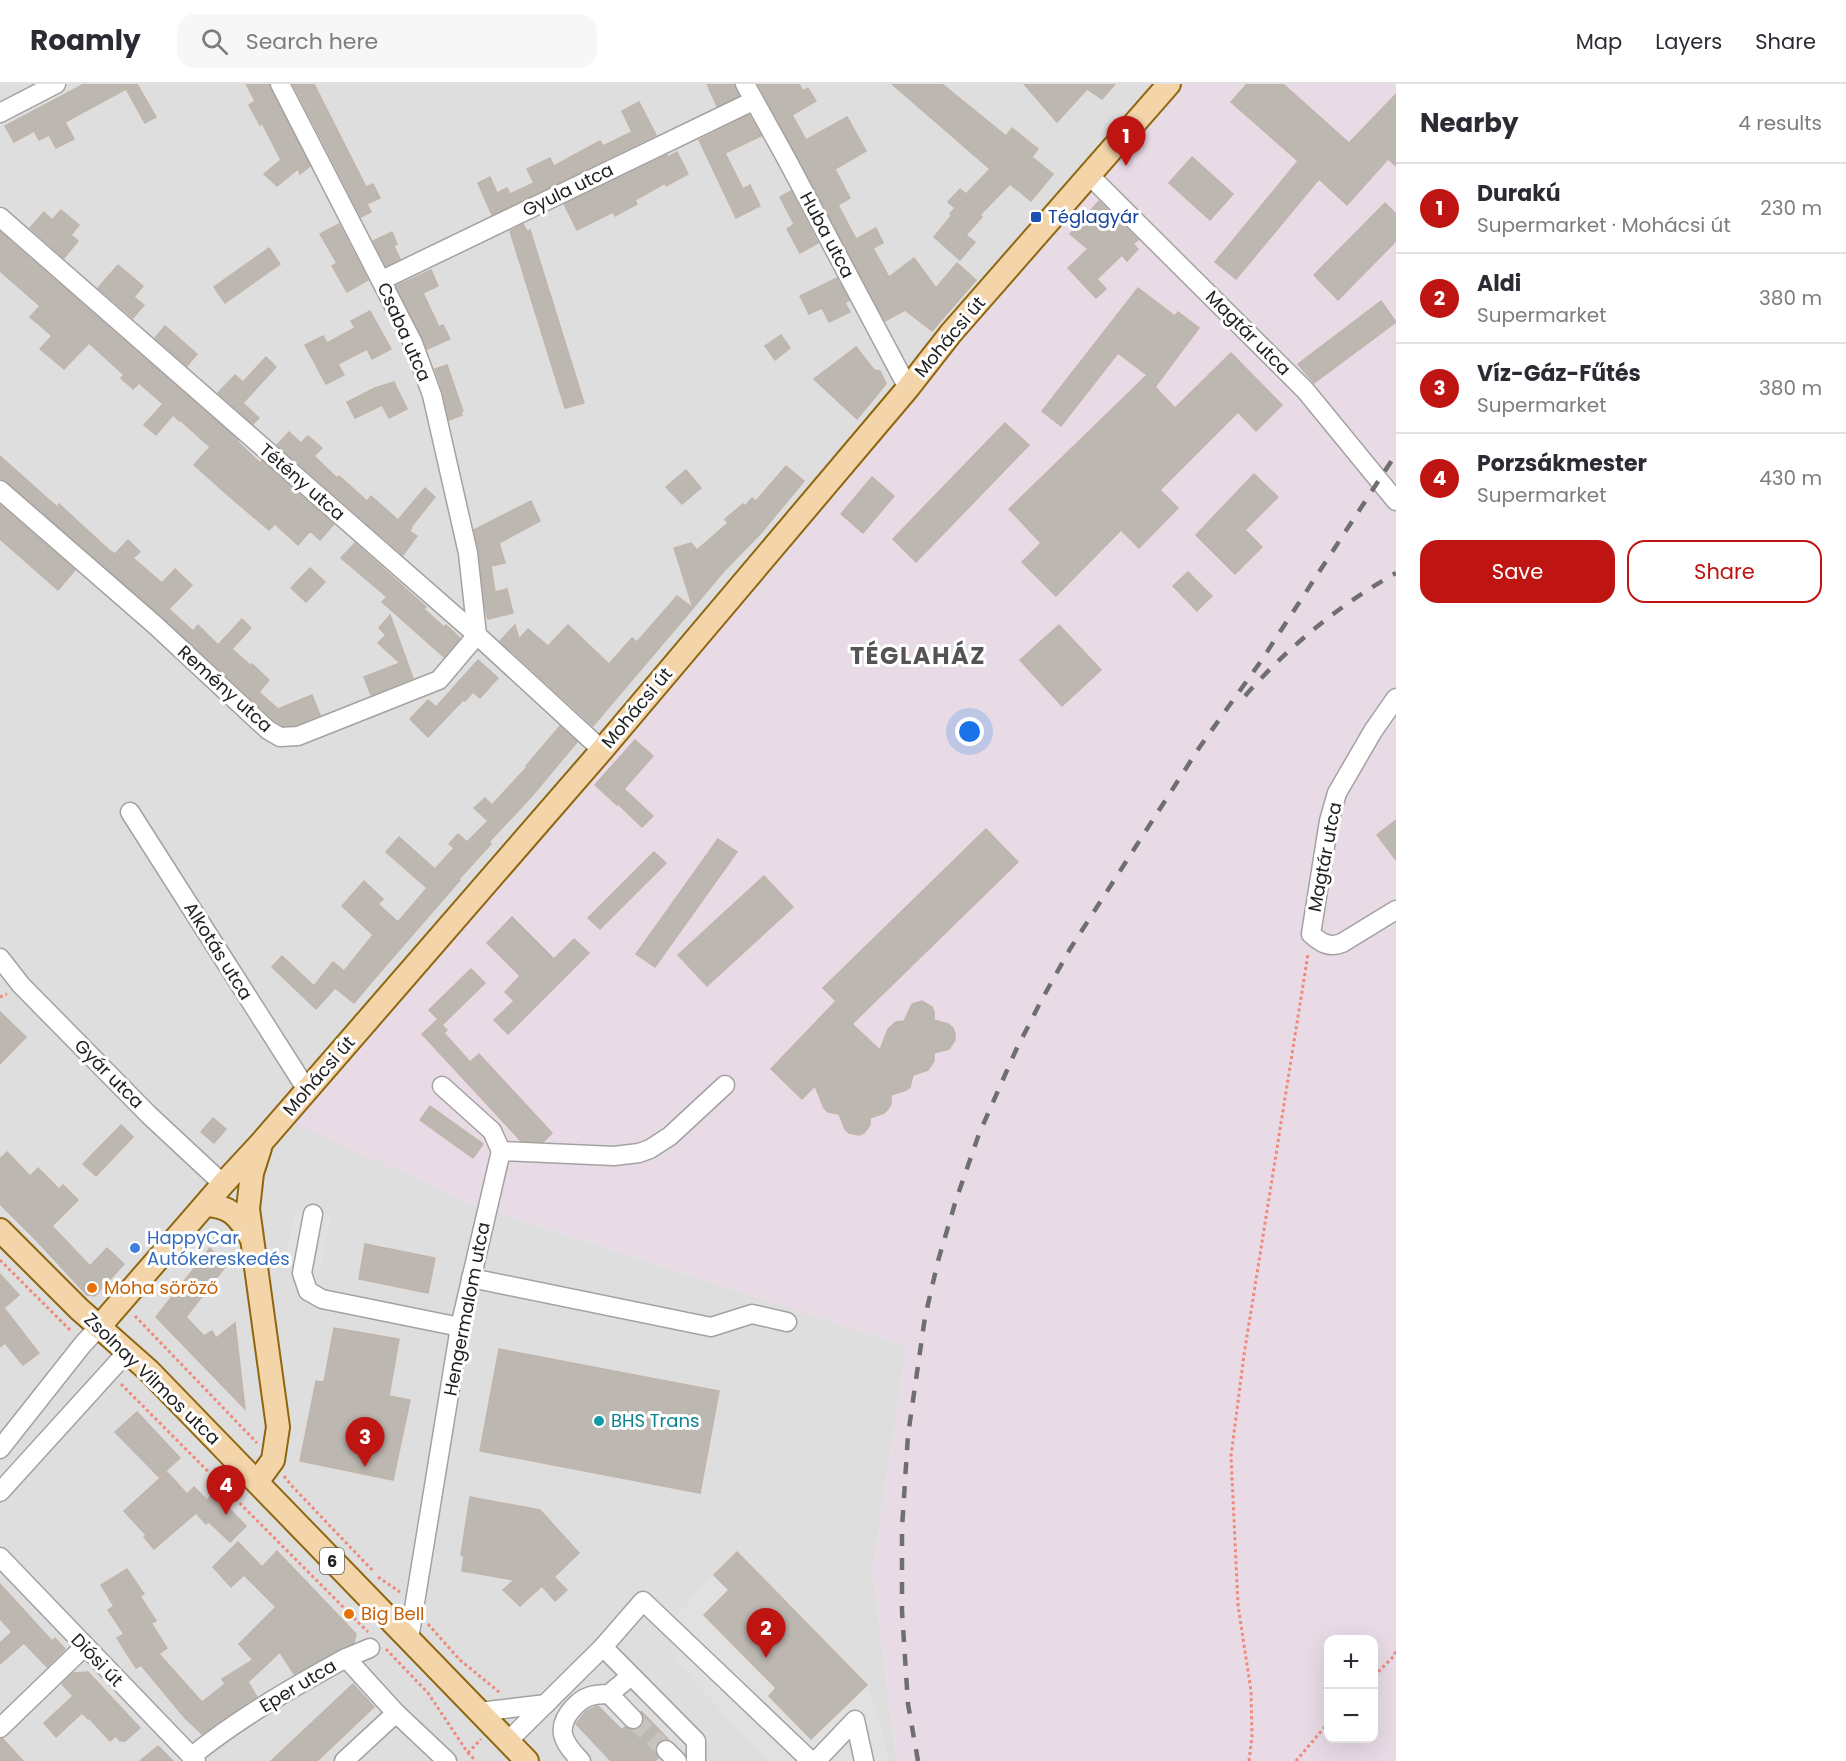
<!DOCTYPE html>
<html lang="en">
<head>
<meta charset="utf-8">
<style>
	:root { --surface:#fff; --page:#f7f7f7; --text:#2b2b33; --muted:#7c7c81; --line:#e1e1e2; --accent:#bf1512 }
	body { margin:0; font-family:Poppins,sans-serif; background:var(--page); color:var(--text) }
	.controls { position:absolute; right:18px; bottom:18px; display:grid; overflow:hidden; border-radius:12px; box-shadow:0 6px 24px #0002 }
	.controls button { width:54px; height:54px; display:grid; place-items:center; padding:0; border:0; border-bottom:2px solid var(--line); background:var(--surface); color:var(--text); font:30px sans-serif }
	.you { position:absolute; left:970px; top:648px; width:21px; height:21px; margin:-15px; border:4px solid #fff; border-radius:50%; background:#1a73e8; box-shadow:0 0 0 9px #1a73e833 }
	.badge { display:grid; place-items:center; width:39px; height:39px; border-radius:50%; background:var(--accent); color:#fff; font-size:20px; font-weight:700 }
	.pin { position:absolute; translate:-50% -50px; filter:drop-shadow(0 2px 3px #0008) }
	.pin::after { content:''; position:absolute; top:32px; width:21px; height:18px; background:inherit; clip-path:polygon(0 0,100% 0,50% 100%) }
	.list { margin:0; padding:0; list-style:none }
	h2 { display:flex; justify-content:space-between; align-items:center; height:78px; margin:0; padding:0 24px; font-size:26px }
	h2 small { font-size:20px; font-weight:400; color:var(--muted) }
	.list li { display:grid; grid-template-columns:39px 1fr auto; gap:18px; align-items:center; box-sizing:border-box; height:90px; padding:0 24px; border-top:2px solid var(--line) }
	.list b { display:block; font-size:22px; white-space:nowrap }
	.list p { margin:0; font-size:20px; white-space:nowrap; color:var(--muted) }
	.list em { font-size:20px; font-style:normal; color:var(--muted) }
	.actions { display:flex; gap:12px; padding:18px 24px }
	.actions a { flex:1; padding:14px 0; border:2px solid var(--accent); border-radius:18px; text-align:center; font-size:21px; color:var(--accent) }
	.actions .main { background:var(--accent); color:#fff }
	.icon { flex:none; width:33px; height:33px; fill:none; stroke:currentColor; stroke-width:2; stroke-linecap:round; stroke-linejoin:round }
	.map { position:relative; flex:none; width:1396px; height:1677px; overflow:hidden }
	header { display:flex; align-items:center; gap:36px; box-sizing:border-box; height:84px; padding:0 30px; background:var(--surface); border-bottom:2px solid var(--line) }
	header strong { font-size:28px }
	nav { display:flex; gap:33px; margin-inline-start:auto; font-size:21px }
	.search { width:420px; height:54px; background:var(--page); display:flex; align-items:center; gap:15px; box-sizing:border-box; padding:0 21px; border-radius:18px; color:var(--muted); font-size:22px }
	main { display:flex }
	aside { flex:1; background:var(--surface) }
	.map>svg:first-child { display:block }
</style>
</head>
<body>
<header>
<strong>Roamly</strong>
<div class="search"><svg class="icon" aria-label="search" viewBox="0 0 24 24"><circle cx="10" cy="10" r="6"/><path d="M15 15l6 6"/></svg>Search here</div>
<nav><a>Map</a><a>Layers</a><a>Share</a></nav>
</header>
<main>
<div class="map">
<svg width="1396" height="1677" viewBox="0 0 1396 1677">
	<rect width="100%" height="100%" fill="#f0ede8"/>
	<!-- residential -->
	<path fill="#dedede" d="M0 0H1152L280 1032 477 1122 907 1262 873 1486 897 1677H0Z"/>
	<!-- industrial -->
	<path fill="#e8dbe6" fill-rule="evenodd" d="M1152 0H1396V1677H897L873 1486 907 1262 477 1122 280 1033ZM1328 1556H1374V1654H1328Z"/>
	<!-- parking -->
	<g fill="#e1e1e1">
		<path d="M296 1125 331 1132 320 1187 284 1180Z"/>
		<path d="M714 1491 729 1506 704 1531 776 1604 769 1612 811 1655 867 1601 879 1633 889 1677H767L673 1574 680 1564 663 1545Z"/>
	</g>
	<!-- building -->
	<g fill="#bdb7b1" stroke="#c1b5ab" stroke-width="1.5">
		<path d="M84 0H137L156 33 145 39 126 5 65 38 74 55 56 64 49 51 39 56 34 47 14 58 5 42Z"/>
		<path d="M246 0H269L310 82 300 90 298 85 277 102 264 90 281 76 262 39 260 41 249 21 255 17Z"/>
		<path d="M293 0H314L366 103 373 100 380 114 367 120 371 128 361 133Z"/>
		<path d="M707 0H734L739 12 717 22Z"/>
		<path d="M758 0H799L803 7 808 4 816 17 792 31 806 56 847 33 866 67 835 85 850 114 838 121 856 155 876 144 883 159 873 164 889 193 914 174 936 204 957 179 976 196 932 247 905 226 885 237Z"/>
		<path d="M892 0H942L1006 52 1012 44 1038 65 1032 73 1053 90 1031 117 1010 100 980 131 982 133 966 151 975 158 960 176 934 153 952 131 950 130 955 124 948 118 960 105 966 110 990 85Z"/>
		<path d="M1024 0H1115L1102 15 1087 5 1057 38Z"/>
		<path d="M1247 0H1283L1349 59 1396 10V82L1388 75 1347 121 1319 95 1236 195 1215 178 1298 77 1231 18Z"/>
		<path d="M639 18 656 51 492 131 478 99 490 93 497 109 507 104 510 110 534 99 527 85 550 74 554 82 600 57 603 62 632 48 622 27Z"/>
		<path d="M749 31 761 52 725 69 743 105 750 101 760 122 736 134 699 56Z"/>
		<path d="M677 68 688 90 666 102 665 99 635 116 637 120 615 132 613 128 577 146 564 120 667 71 668 73Z"/>
		<path d="M1192 73 1233 110 1210 136 1169 99Z"/>
		<path d="M791 107 818 159 800 169 787 145 794 140 780 113Z"/>
		<path d="M1099 117 1138 156 1133 160 1138 165 1127 177 1122 171 1097 195 1106 205 1096 214 1068 184 1088 165 1070 150Z"/>
		<path d="M1385 119 1396 130V157L1338 216 1314 191Z"/>
		<path d="M61 126 79 141 71 151 78 157 64 174 30 144 44 128 52 136Z"/>
		<path d="M339 140 368 196 347 208 332 182 337 179 320 150Z"/>
		<path d="M523 140 527 147 530 146 584 319 565 324 510 147Z"/>
		<path d="M0 148 238 356 237 357 260 379 262 377 334 440 320 456 310 447 298 461 275 440 269 446 230 413 194 381 210 363 180 336 179 337 173 331 156 351 144 341 163 320 139 299 133 305 121 294 124 291 89 259 64 285 40 265 52 252 30 233 40 222 0 187Z"/>
		<path d="M392 148 397 160 394 162 400 175 386 182 373 157Z"/>
		<path d="M269 164 280 180 225 219 214 203Z"/>
		<path d="M118 181 143 202 134 213 144 221 133 234 98 204Z"/>
		<path d="M431 186 438 202 423 209 439 243 443 241 450 255 427 265 396 202Z"/>
		<path d="M837 194 849 216 845 219 850 228 829 238 822 224 809 230 800 212Z"/>
		<path d="M1138 204 1175 232 1178 228 1199 244 1155 303 1175 324 1231 269 1282 321 1256 347 1238 328 1160 406 1178 424 1139 464 1121 446 1056 512 1022 478 1041 459 1009 425 1147 291 1118 269 1061 342 1042 327Z"/>
		<path d="M1381 217 1396 238 1314 299 1298 280Z"/>
		<path d="M370 227 391 265 372 275 367 265 338 280 344 291 326 300 305 261 323 252 327 259 355 244 351 237Z"/>
		<path d="M165 242 197 270 187 282 155 254Z"/>
		<path d="M781 251 790 264 775 276 765 262Z"/>
		<path d="M856 263 874 286 880 287 886 300 857 335 814 295Z"/>
		<path d="M266 273 276 283 243 319 259 334 253 340 218 309 235 291 243 298Z"/>
		<path d="M447 281 463 327 461 328 462 331 449 336 443 308 435 285Z"/>
		<path d="M394 298 407 325 389 334 382 321 355 334 347 318 375 304Z"/>
		<path d="M1005 339 1029 361 916 478 893 455Z"/>
		<path d="M289 348 301 359 308 352 322 364 314 372 337 394 339 392 367 417 371 412 398 436 425 404 435 413 411 443 412 444 409 447 417 452 403 471 277 361Z"/>
		<path d="M0 372 57 423 59 420 110 467 115 470 128 456 140 468 133 474 162 499 175 485 192 501 169 525 193 547 198 541 218 561 242 535 251 544 232 565 251 582 252 580 269 596 259 608 278 625 312 611 320 631 296 641 283 642 275 637 162 533 7 398 0 395Z"/>
		<path d="M786 382 804 397 761 449 724 487 693 524 674 464 691 459 697 466 728 439 725 435 743 420 745 422 752 414 756 417Z"/>
		<path d="M686 386 701 404 682 420 666 403Z"/>
		<path d="M1254 390 1278 413 1245 446 1262 463 1235 490 1196 451Z"/>
		<path d="M872 393 894 412 863 449 841 430Z"/>
		<path d="M531 417 540 437 499 459 505 479 491 482 495 508 507 505 513 529 488 535 485 524 479 468 474 446Z"/>
		<path d="M0 421 75 486 58 506 0 455Z"/>
		<path d="M355 459 426 523 424 525 444 543 446 541 460 554 444 573 382 518 387 513 341 474Z"/>
		<path d="M310 484 325 498 306 518 291 504Z"/>
		<path d="M1188 488 1212 512 1197 527 1173 502Z"/>
		<path d="M677 512 693 524 593 642 500 557 515 541 519 555 528 545 548 562 568 541 609 580 632 554 637 558Z"/>
		<path d="M390 531 413 594 371 611 364 593 400 579 378 559 386 551 379 544Z"/>
		<path d="M1059 541 1101 586 1062 622 1020 576Z"/>
		<path d="M478 576 498 594 480 614 473 608 465 617 463 616 428 653 410 635 428 616 436 623Z"/>
		<path d="M560 642 577 658 531 713 489 758 491 760 459 795 460 796 375 894 354 919 335 904 316 925 272 883 282 872 314 902 333 878 344 887 373 851 342 822 364 797 383 815 378 820 398 838 427 804 386 768 399 753 435 785 454 764 449 760 458 750 467 758 488 737 474 724 485 714 492 721 527 683 526 682Z"/>
		<path d="M635 656 653 672 624 705 653 732 642 743 618 720 617 721 595 701Z"/>
		<path d="M1396 736V776L1377 751Z"/>
		<path d="M986 745 1018 778 852 940 880 966 888 945 896 938 904 937 912 920 922 917 932 923 934 928V936L948 940 953 944 955 950V956L949 965 934 969V977L928 986 913 991 910 1003 906 1006 891 1011V1020L888 1025 884 1029 870 1034V1041L864 1049 859 1051 849 1049 845 1045 839 1030 828 1028 824 1024 815 1002 802 1015 771 985 836 917 823 904Z"/>
		<path d="M718 755 737 768 655 883 636 870Z"/>
		<path d="M654 768 666 779 600 845 588 834Z"/>
		<path d="M764 792 793 823 707 902 678 871Z"/>
		<path d="M512 833 554 875 574 855 589 869 508 950 494 936 514 917 505 908 520 892 487 859Z"/>
		<path d="M471 885 485 899 443 940 429 926Z"/>
		<path d="M0 928 26 953 0 980Z"/>
		<path d="M437 936 447 946 444 949 470 978 479 970 552 1049 543 1058 521 1057 422 950Z"/>
		<path d="M430 1022 483 1060 473 1074 420 1036Z"/>
		<path d="M213 1034 226 1045 214 1059 201 1048Z"/>
		<path d="M121 1041 133 1053 96 1092 83 1080Z"/>
		<path d="M7 1068 30 1092 38 1084 59 1105 63 1101 78 1116 52 1142 90 1182 107 1164 124 1180 95 1212 87 1211 37 1157 0 1120V1075Z"/>
		<path d="M365 1160 435 1174 428 1209 359 1195Z"/>
		<path d="M210 1164 225 1183 186 1233 204 1252 212 1247 216 1254 235 1239 245 1325 156 1233Z"/>
		<path d="M0 1190 19 1211 4 1224 39 1269 23 1281 5 1259 0 1263Z"/>
		<path d="M334 1244 399 1255 389 1312 410 1316 393 1396 300 1377 316 1297 324 1298Z"/>
		<path d="M499 1265 719 1307 700 1409 480 1367Z"/>
		<path d="M137 1328 180 1374 159 1393 115 1348Z"/>
		<path d="M167 1388 187 1410 194 1403 207 1416 214 1409 246 1442 230 1458 209 1438 206 1440 196 1429 154 1465 144 1453 146 1451 124 1427Z"/>
		<path d="M470 1413 540 1426 579 1469 554 1493 567 1506 555 1517 542 1502 520 1522 503 1506 514 1496 462 1487 464 1472 461 1471Z"/>
		<path d="M238 1458 262 1483 277 1467 356 1550 354 1559 294 1590 280 1568 248 1598 257 1613 202 1650 185 1634 141 1581 136 1584 117 1554 124 1550 108 1526 114 1522 101 1501 127 1485 144 1510 140 1512 156 1537 151 1539 167 1564 159 1570 202 1618 225 1600 222 1595 253 1576 239 1560 276 1523 244 1491 231 1503 213 1483Z"/>
		<path d="M737 1468 867 1601 811 1655 769 1612 776 1604 704 1531 729 1506 714 1491Z"/>
		<path d="M0 1500 52 1557 55 1554 65 1565 47 1583 24 1559 0 1580V1559L12 1548 0 1535Z"/>
		<path d="M88 1588 140 1644 125 1657H120L116 1652 110 1657 89 1634 88 1635 82 1629 56 1653 44 1639 73 1612 62 1600 73 1589Z"/>
		<path d="M353 1600 374 1623 317 1677H271Z"/>
		<path d="M598 1622 622 1646 625 1643 630 1646 640 1643 644 1638 641 1627 668 1655 659 1658 655 1663V1668L658 1674 655 1677H611L576 1640 586 1627Z"/>
		<path d="M0 1655H3L23 1677H0Z"/>
		<path d="M158 1662 173 1677H140Z"/>
	</g>
	<g fill="none" stroke-linecap="round" stroke-linejoin="round">
		<!-- minor-tunnel -->
		<path stroke="#c7c4c0" stroke-width="18" stroke-dasharray="18 9" stroke-linecap="butt" d="M633 1635 666 1666"/>
		<!-- minor casing -->
		<g stroke="#a2a2a2" stroke-width="21">
			<g id="minor">
				<path d="M745 0 786 74 908 304"/>
				<path d="M0 29 56 0"/>
				<path d="M1089 91 1305 306 1396 417"/>
				<path d="M0 133 477 551 602 666"/>
				<path d="M382 196 753 17"/>
				<path d="M0 406 155 541 268 646 280 653 298 652 439 596 477 551 468 469 432 311 413 259 280 0"/>
				<path d="M1396 614 1373 647 1337 709 1329 737 1311 850C1321 859 1329 864 1342 859L1396 826"/>
				<path d="M130 728 307 1006"/>
				<path d="M0 874 21 901 149 1031 223 1100"/>
				<path d="M442 1002 492 1047 501 1067"/>
				<path d="M313 1130 302 1189 308 1207 322 1215 460 1243"/>
				<path d="M471 1194 711 1243 752 1230 787 1238"/>
				<path d="M0 1365 83 1260 99 1243"/>
				<path d="M0 1408 128 1267"/>
				<path d="M0 1473 196 1677"/>
				<path d="M409 1555 460 1243 501 1067 614 1072 639 1069 650 1065 670 1052 725 1001"/>
				<path d="M603 1563 696 1657V1677"/>
				<path d="M346 1574 370 1564"/>
				<path d="M609 1610 633 1635"/>
				<path d="M479 1628 546 1620"/>
				<path d="M0 1644 84 1563"/>
				<path d="M508 1657 603 1563 643 1517 811 1677"/>
				<path d="M666 1666 677 1677"/>
				<path d="M192 1672C239 1634 293 1603 346 1574L396 1629 447 1677"/>
				<path d="M344 1677 396 1629"/>
				<path d="M581 1677C563 1659 554 1644 574 1623 584 1612 594 1610 609 1610L631 1592"/>
				<path d="M816 1677 855 1636 864 1677"/>
			</g>
		</g>
		<!-- major casing -->
		<g stroke="#8f660e" stroke-width="26">
			<g id="major">
				<path d="M205 1121C230 1122 238 1131 250 1152"/>
				<path d="M0 1146 79 1225 149 1287 527 1677"/>
				<path d="M99 1243 223 1100 261 1059 602 666 908 304 951 249 1169 0"/>
				<path d="M257 1398 273 1376 278 1343 248 1125 252 1089 260 1064"/>
			</g>
		</g>
		<!-- path -->
		<g stroke="#ee897b" stroke-width="3" stroke-dasharray="3 3" stroke-linecap="butt">
			<path d="M0 913 7 910"/>
			<path d="M0 1176 71 1247"/>
			<path d="M135 1232 257 1359"/>
			<path d="M121 1300 368 1548"/>
			<path d="M284 1392 291 1401 374 1488"/>
			<path d="M378 1493 400 1508"/>
			<path d="M428 1540 460 1576 499 1608"/>
			<path d="M386 1565 428 1609 468 1669 476 1677"/>
			<path d="M1374 1592 1394 1572 1396 1566"/>
			<path d="M468 1669 481 1655"/>
			<path d="M1249 1677 1252 1652 1251 1607 1238 1521 1231 1372 1244 1271 1308 870"/>
			<path d="M1296 1677 1328 1639"/>
		</g>
		<!-- minor -->
		<use href="#minor" stroke="#fff" stroke-width="18"/>
		<!-- major -->
		<use href="#major" stroke="#f4d5a9" stroke-width="22"/>
		<!-- rail -->
		<g stroke="#6f6f6f" stroke-width="4.5" stroke-dasharray="12 12" stroke-linecap="butt">
			<path d="M1245 612C1288 563 1339 521 1396 489"/>
			<path d="M918 1677 908 1620 902 1527V1444L908 1351 925 1233 938 1177 956 1116 979 1050 1016 966 1041 917 1070 865 1199 664 1261 577 1396 370"/>
		</g>
	</g>
	<!-- markers -->
	<rect fill="#1a4fb4" stroke="#fff" stroke-width="2" x="1030" y="127" width="12" height="12" rx="3"/>
	<circle fill="#3f7fe0" stroke="#fff" stroke-width="2" cx="135" cy="1164" r="6"/>
	<g fill="#e8710a" stroke="#fff" stroke-width="2">
		<circle cx="92" cy="1204" r="6"/>
		<circle cx="349" cy="1530" r="6"/>
	</g>
	<circle fill="#0f9aa8" stroke="#fff" stroke-width="2" cx="599" cy="1337" r="6"/>
	<g text-anchor="middle" stroke-width="6" stroke-linejoin="round" paint-order="stroke">
		<!-- shield labels -->
		<rect fill="#fff" stroke="#646464" stroke-width="1.5" x="320" y="1464" width="24" height="26" rx="4.5"/>
		<g font-size="16" font-weight="bold" fill="#212121">
			<text x="332" y="1483">6</text>
		</g>
		<!-- street labels -->
		<g font-size="18" fill="#212121" stroke="#fff">
			<text transform="translate(568 106) rotate(-26)" y="6">Gyula utca</text>
			<text transform="translate(827 151) rotate(62)" y="6">Huba utca</text>
			<text transform="translate(404 248) rotate(66)" y="6">Csaba utca</text>
			<text transform="translate(1248 249) rotate(45)" y="6">Magtár utca</text>
			<text transform="translate(950 253) rotate(-50)" y="6">Mohácsi út</text>
			<text transform="translate(302 398) rotate(41)" y="6">Tétény utca</text>
			<text transform="translate(225 605) rotate(42)" y="6">Remény utca</text>
			<text transform="translate(637 624) rotate(-50)" y="6">Mohácsi út</text>
			<text transform="translate(1325 773) rotate(-79)" y="6">Magtár utca</text>
			<text transform="translate(218 867) rotate(58)" y="6">Alkotás utca</text>
			<text transform="translate(109 990) rotate(45)" y="6">Gyár utca</text>
			<text transform="translate(319 992) rotate(-49)" y="6">Mohácsi út</text>
			<text transform="translate(467 1225) rotate(-79)" y="6">Hengermalom utca</text>
			<text transform="translate(152 1295) rotate(44)" y="6">Zsolnay Vilmos utca</text>
			<text transform="translate(97 1576) rotate(46)" y="6">Diósi út</text>
			<text transform="translate(298 1602) rotate(-31)" y="6">Eper utca</text>
		</g>
		<!-- transit labels -->
		<g font-size="18" fill="#164399" stroke="#fff" text-anchor="start">
			<text x="1048" y="139">Téglagyár</text>
		</g>
		<!-- shop labels -->
		<g font-size="18" fill="#366cbe" stroke="#fff" text-anchor="start">
			<text x="147" y="1160">HappyCar<tspan x="147" dy="21">Autókereskedés</tspan></text>
		</g>
		<!-- food labels -->
		<g font-size="18" fill="#c56008" stroke="#fff" text-anchor="start">
			<text x="104" y="1210">Moha söröző</text>
			<text x="361" y="1536">Big Bell</text>
		</g>
		<!-- culture labels -->
		<g font-size="18" fill="#0d838f" stroke="#fff" text-anchor="start">
			<text x="611" y="1343">BHS Trans</text>
		</g>
		<!-- district labels -->
		<g font-size="24" font-weight="bold" letter-spacing="1.5" fill="#545454" stroke="#fff">
			<text x="918" y="580">TÉGLAHÁZ</text>
		</g>
	</g>
</svg>
<div class="controls">
<button>+</button>
<button>−</button>
</div>
<div class="you"></div>
<div class="pin badge" style="left:1126px;top:82px">1</div>
<div class="pin badge" style="left:766px;top:1574px">2</div>
<div class="pin badge" style="left:365px;top:1383px">3</div>
<div class="pin badge" style="left:226px;top:1431px">4</div>
</div>
<aside>
<h2>Nearby<small>4 results</small></h2>
<ul class="list">
<li><span class="badge">1</span><div><b>Durakú</b><p>Supermarket · Mohácsi út</p></div><em>230 m</em></li>
<li><span class="badge">2</span><div><b>Aldi</b><p>Supermarket</p></div><em>380 m</em></li>
<li><span class="badge">3</span><div><b>Víz-Gáz-Fűtés</b><p>Supermarket</p></div><em>380 m</em></li>
<li><span class="badge">4</span><div><b>Porzsákmester</b><p>Supermarket</p></div><em>430 m</em></li>
</ul>
<div class="actions"><a class="main">Save</a><a>Share</a></div>
</aside>
</main>
</body>
</html>
